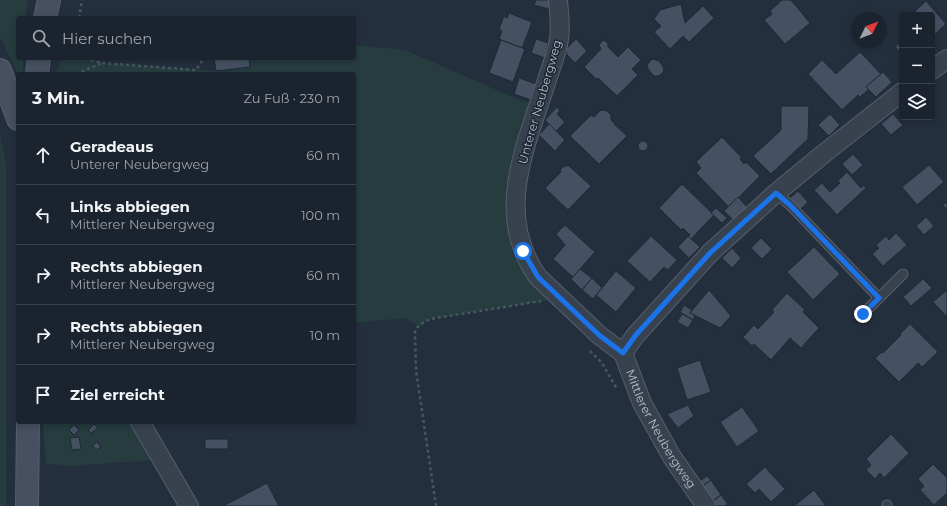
<!DOCTYPE html>
<html lang="de">
<head>
<meta charset="utf-8">
<style>
	:root { --surface:#1b232e; --page:#242b36; --text:#f1f3f6; --muted:#a0a4aa; --line:#39404a }
	body { margin:0; font-family:Montserrat,sans-serif; background:var(--page); color:var(--text) }
	.controls { position:absolute; right:12px; top:12px; display:grid; overflow:hidden; border-radius:4px; box-shadow:0 2px 6px #0003 }
	.controls button { width:36px; height:36px; display:grid; place-items:center; padding:0; border:0; border-bottom:1px solid var(--line); background:var(--surface); color:var(--text); font:20px sans-serif }
	.compass { position:absolute; left:851px; top:12px; width:36px; height:36px; border-radius:50%; background:var(--surface); box-shadow:0 2px 6px #0003; rotate:47deg }
	.stop { position:absolute; width:12px; height:12px; margin:-9px; border:3px solid #1a73e8; border-radius:50%; background:#fff }
	.stop.end { background:#1a73e8; border-color:#fff; box-shadow:0 1px 4px #0008 }
	.list { margin:0; padding:0; list-style:none }
	h2 { display:flex; justify-content:space-between; align-items:center; height:52px; margin:0; padding:0 16px; font-size:17px }
	h2 small { font-size:13px; font-weight:400; color:var(--muted) }
	.list li { display:grid; grid-template-columns:26px 1fr auto; gap:12px; align-items:center; box-sizing:border-box; height:60px; padding:0 16px; border-top:1px solid var(--line) }
	.list b { display:block; font-size:15px; white-space:nowrap }
	.list p { margin:0; font-size:13px; white-space:nowrap; color:var(--muted) }
	.list em { font-size:13px; font-style:normal; color:var(--muted) }
	.icon { flex:none; width:22px; height:22px; fill:none; stroke:currentColor; stroke-width:2; stroke-linecap:round; stroke-linejoin:round }
	.map { position:relative; flex:none; width:947px; height:506px; overflow:hidden }
	.search { position:absolute; background:var(--surface); box-shadow:0 2px 6px #0003; left:16px; top:16px; width:340px; height:44px; display:flex; align-items:center; gap:10px; box-sizing:border-box; padding:0 14px; border-radius:4px; color:var(--muted); font-size:15px }
	.panel { position:absolute; background:var(--surface); box-shadow:0 2px 6px #0003; left:16px; top:72px; width:340px; height:352px; border-radius:4px }
	.map>svg:first-child { display:block }
</style>
</head>
<body>
<div class="map">
<svg width="947" height="506" viewBox="0 0 947 506">
	<rect width="100%" height="100%" fill="#242f3e"/>
	<!-- green -->
	<g fill="#263c3f">
		<path d="M0 0H28L25 18H18V58H23V74H18L0 37Z"/>
		<path d="M354 45 405 50 513 97 530 103 516 199 550 300 430 319 419 325 404 318 354 323V74H56L61 58H85L102 63 216 71 250 67 249 58H354Z"/>
		<path d="M0 134 6 163V506H0Z"/>
		<path d="M43 422H129L152 460 72 466 46 464Z"/>
	</g>
	<!-- building -->
	<g fill="#455162" stroke="#1f2835">
		<path d="M536 0H550L549 9 534 5Z"/>
		<path d="M782 0H791L810 23 785 44 764 20 772 14 770 11Z"/>
		<path d="M926 1 946 24 932 37V15H919L915 11Z"/>
		<path d="M681 4 685 23 703 6 714 18 689 42 683 36 670 49 654 32 661 26 654 19 660 10Z"/>
		<path d="M509 13 532 22 522 48 499 39 502 31 499 29 504 16 507 18Z"/>
		<path d="M536 39 548 43 545 58 531 53Z"/>
		<path d="M576 39 587 51 575 63 567 55 566 49Z"/>
		<path d="M501 40 525 49 513 82 489 73Z"/>
		<path d="M603 40 608 43V47L618 57 628 47 641 60 632 69 638 75 617 96 598 78 596 79 584 67 601 49 599 45Z"/>
		<path d="M902 41V55L895 47Z"/>
		<path d="M860 52 881 74 866 87 869 89 860 97 858 95 842 110 808 74 822 60 836 74Z"/>
		<path d="M214 58H249L250 67 216 71Z"/>
		<path d="M652 59 659 61 663 66 664 71 659 76H654L648 69 647 65Z"/>
		<path d="M883 72 892 82 876 97 866 87Z"/>
		<path d="M519 78 536 84 531 100 514 94Z"/>
		<path d="M781 106H809L808 139 771 174 753 156 781 130Z"/>
		<path d="M557 107 560 111 557 114 565 122 556 131 545 120Z"/>
		<path d="M601 110 607 111 611 115V120L615 124H614L627 136 599 164 570 136 591 115 594 117Z"/>
		<path d="M830 114 840 125 829 136 818 125Z"/>
		<path d="M893 114 903 125 891 135 881 124Z"/>
		<path d="M549 124 565 140 555 151 539 135Z"/>
		<path d="M722 137 742 158 740 159 744 164 746 162 760 176 729 207 696 173 701 168 696 162Z"/>
		<circle cx="643" cy="146" r="5"/>
		<path d="M853 154 863 165 852 175 842 164Z"/>
		<path d="M568 165 591 186 568 210 545 188 561 172 560 170 564 166 565 167Z"/>
		<path d="M929 165 944 182 917 205 902 187Z"/>
		<path d="M847 172 861 188 864 185 866 188 837 215 814 190 822 183 830 192 840 183 838 181Z"/>
		<path d="M682 184 714 215 691 239 688 236 690 235 683 228 681 230 659 208Z"/>
		<path d="M798 191 808 202 801 209 790 198Z"/>
		<path d="M738 197 749 209 735 222 724 211Z"/>
		<path d="M947 202V210L943 205Z"/>
		<path d="M716 208 727 218 722 223 711 213Z"/>
		<path d="M926 217 934 226 924 235 916 226Z"/>
		<path d="M565 225 595 252 573 277 553 259 565 245 556 234Z"/>
		<path d="M896 233 907 245 883 266 872 254 879 248 876 245 886 236 889 240Z"/>
		<path d="M651 236 677 260 668 270 664 267 650 282 627 261Z"/>
		<path d="M688 236 700 247 689 258 678 247Z"/>
		<path d="M761 238 772 249 762 259 751 248Z"/>
		<path d="M814 247 840 274 813 300 787 272Z"/>
		<path d="M732 248 741 258 732 268 722 258Z"/>
		<path d="M580 269 592 278 582 290 571 279Z"/>
		<path d="M616 271 636 288 616 312 596 295Z"/>
		<path d="M592 278 602 288 593 299 582 290Z"/>
		<path d="M923 279 932 288 911 306 903 297Z"/>
		<path d="M947 286V317L933 302 947 290 945 288Z"/>
		<path d="M709 290 731 316 720 328 690 313Z"/>
		<path d="M787 293 805 310 803 312 819 328 801 348 790 338 771 360 754 344 752 346 743 337 754 325 758 329 774 312 772 310Z"/>
		<path d="M684 305 692 310 690 313 695 315 693 320 680 312Z"/>
		<path d="M682 314 693 320 688 328 677 322Z"/>
		<path d="M910 324 938 352 922 367 918 363 899 382 875 358 882 352 883 353 901 335 900 334Z"/>
		<path d="M700 360 711 392 687 400 677 368Z"/>
		<path d="M688 405 694 416 678 428 667 414Z"/>
		<path d="M742 407 759 431 737 447 720 422Z"/>
		<path d="M94 424 98 428 91 433 88 430Z"/>
		<path d="M74 425 79 430 74 435 69 430Z"/>
		<path d="M891 434 909 453 884 478 880 473 875 479 866 470 871 465 866 459Z"/>
		<path d="M79 437 81 449 72 450 70 438Z"/>
		<rect x="205" y="439" width="23" height="10"/>
		<path d="M97 442 101 447 96 450 93 446Z"/>
		<path d="M933 464 947 478V493L934 505 920 490 924 486 918 479Z"/>
		<path d="M765 467 785 489 771 502 759 489 755 493 746 484Z"/>
		<path d="M707 476 711 480 700 488 697 483Z"/>
		<path d="M711 480 721 495 711 502 700 488Z"/>
		<path d="M267 483 279 506H225V505Z"/>
		<path d="M814 490 826 506H794Z"/>
		<path d="M721 495 728 504 725 506H716L713 501Z"/>
	</g>
	<g fill="none" stroke-linecap="round" stroke-linejoin="round">
		<!-- service casing -->
		<g stroke="#565f6c" stroke-width="11">
			<g id="service">
				<path d="M776 193 790 205 879 298"/>
				<path d="M863 314 903 274"/>
				<path d="M887 505V506"/>
			</g>
		</g>
		<!-- minor casing -->
		<g stroke="#565f6c" stroke-width="20">
			<g id="minor">
				<path d="M558 0C559 13 561 27 559 39 557 53 551 67 547 80 526 146 493 214 538 277L599 335 623 353"/>
				<path d="M932 70 947 59"/>
				<path d="M623 353 635 336 710 253 776 193 822 155 902 92"/>
				<path id="s1" d="M623 353 642 403 672 457 706 506"/>
				<path d="M140 422 189 506"/>
			</g>
		</g>
		<!-- secondary casing -->
		<g stroke="#565f6c" stroke-width="24">
			<g id="secondary">
				<path d="M45 18 49 0"/>
				<path d="M0 70 18 119"/>
				<path d="M37 74 39 58"/>
				<path d="M27 506 28 422"/>
			</g>
		</g>
		<!-- path -->
		<g stroke="#44595c" stroke-width="2.5" stroke-dasharray="3 3" stroke-linecap="butt">
			<path d="M79 18 82 0"/>
			<path d="M85 58 102 63 196 70 204 58"/>
			<path d="M76 74 102 63"/>
			<path d="M590 351 602 363 617 389"/>
			<path d="M436 506 416 370 415 332 419 325 430 319 541 301"/>
		</g>
		<!-- service -->
		<use href="#service" stroke="#38414e" stroke-width="9"/>
		<!-- minor -->
		<use href="#minor" stroke="#38414e" stroke-width="18"/>
		<!-- secondary -->
		<use href="#secondary" stroke="#465061" stroke-width="22"/>
	</g>
	<g fill="none" stroke-linecap="round" stroke-linejoin="round">
		<!-- route -->
		<path stroke="#1a73e8" stroke-width="5" d="M523 251 538 277 599 335 623 353 635 336 710 253 776 193 790 205 879 298 863 314"/>
	</g>
	<g text-anchor="middle" stroke-width="3" stroke-linejoin="round" paint-order="stroke">
		<!-- street labels -->
		<g font-size="12" fill="#b4bcc9" stroke="#1d2633">
			<text transform="translate(540 102) rotate(-74)" y="4">Unterer Neubergweg</text>
			<text dy="4" stroke="none"><textPath href="#s1" startOffset="85">Mittlerer Neubergweg</textPath></text>
		</g>
	</g>
</svg>
<div class="controls">
<button>+</button>
<button>−</button>
<button><svg class="icon" aria-label="layers" viewBox="0 0 24 24"><path d="M12 4l9 5-9 5-9-5zM3 14l9 5 9-5"/></svg></button>
</div>
<svg class="compass" viewBox="-18 -18 36 36"><path d="M0-13l5 13h-10z" fill="#e53935"/><path d="M0 13l5-13h-10z" fill="#a0a4aa"/></svg>
<div class="stop" style="left:523px;top:251px"></div>
<div class="stop end" style="left:863px;top:314px"></div>
<div class="search"><svg class="icon" aria-label="search" viewBox="0 0 24 24"><circle cx="10" cy="10" r="6"/><path d="M15 15l6 6"/></svg>Hier suchen</div>
<section class="panel">
<h2>3 Min.<small>Zu Fuß · 230 m</small></h2>
<ul class="list">
<li><svg class="icon" aria-label="ahead" viewBox="0 0 24 24"><path d="M12 20V5M6 11l6-6 6 6"/></svg><div><b>Geradeaus</b><p>Unterer Neubergweg</p></div><em>60 m</em></li>
<li><svg class="icon" aria-label="left" viewBox="0 0 24 24"><path d="M17 20v-9H6M10 6l-5 5 5 5"/></svg><div><b>Links abbiegen</b><p>Mittlerer Neubergweg</p></div><em>100 m</em></li>
<li><svg class="icon" aria-label="right" viewBox="0 0 24 24"><path d="M7 20v-9h11M14 6l5 5-5 5"/></svg><div><b>Rechts abbiegen</b><p>Mittlerer Neubergweg</p></div><em>60 m</em></li>
<li><svg class="icon" aria-label="right" viewBox="0 0 24 24"><path d="M7 20v-9h11M14 6l5 5-5 5"/></svg><div><b>Rechts abbiegen</b><p>Mittlerer Neubergweg</p></div><em>10 m</em></li>
<li><svg class="icon" aria-label="arrive" viewBox="0 0 24 24"><path d="M6 21V4h12l-3 4 3 4H6"/></svg><div><b>Ziel erreicht</b></div></li>
</ul>
</section>
</div>
</body>
</html>
